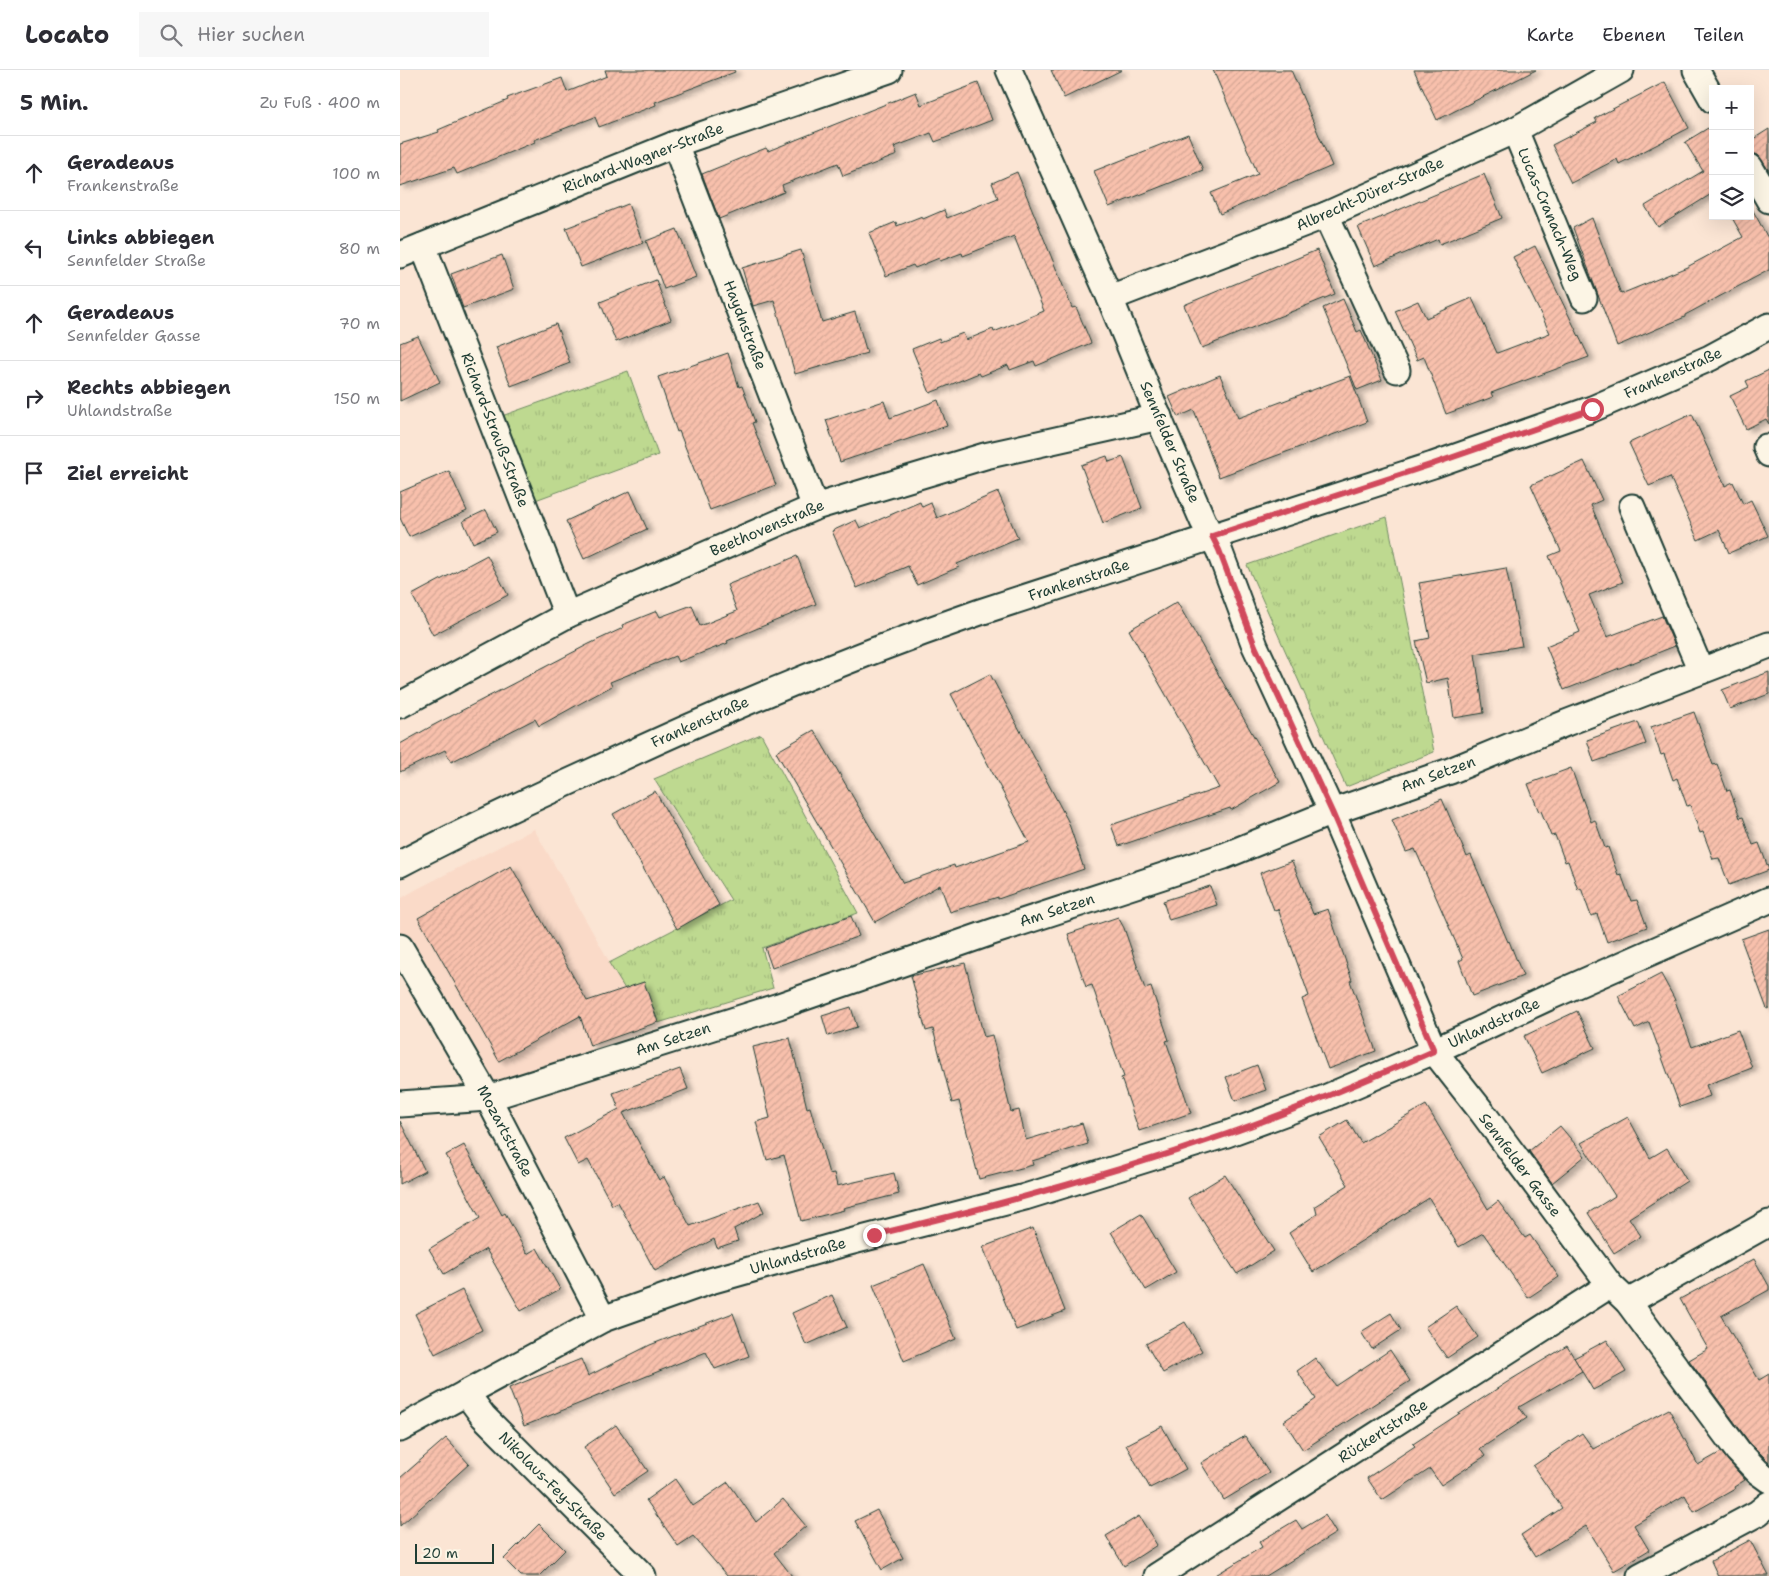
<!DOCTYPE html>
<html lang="de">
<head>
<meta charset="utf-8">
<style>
	:root { --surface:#fff; --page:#f7f7f7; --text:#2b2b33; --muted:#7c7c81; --line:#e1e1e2 }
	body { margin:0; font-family:"Shantell Sans",sans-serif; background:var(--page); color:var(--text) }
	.controls { position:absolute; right:15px; top:15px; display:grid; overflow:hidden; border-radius:0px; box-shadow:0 5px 20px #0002 }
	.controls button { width:45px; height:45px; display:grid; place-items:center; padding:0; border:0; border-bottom:1px solid var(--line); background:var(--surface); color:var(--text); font:25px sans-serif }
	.scale { position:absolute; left:15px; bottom:12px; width:79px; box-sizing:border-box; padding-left:5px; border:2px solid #1f3d34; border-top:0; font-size:14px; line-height:18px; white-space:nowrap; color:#1f3d34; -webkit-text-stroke:4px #fcf5e5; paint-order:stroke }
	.stop { position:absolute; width:15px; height:15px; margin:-11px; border:4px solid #d1495b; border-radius:50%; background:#fff }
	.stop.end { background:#d1495b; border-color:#fff; box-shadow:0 1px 5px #0008 }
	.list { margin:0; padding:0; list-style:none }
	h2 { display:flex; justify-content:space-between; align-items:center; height:65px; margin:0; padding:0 20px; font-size:21px }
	h2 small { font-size:16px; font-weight:400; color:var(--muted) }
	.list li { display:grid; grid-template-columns:32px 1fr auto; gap:15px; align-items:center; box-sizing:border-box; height:75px; padding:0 20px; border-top:1px solid var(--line) }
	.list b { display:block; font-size:19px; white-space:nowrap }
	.list p { margin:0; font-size:16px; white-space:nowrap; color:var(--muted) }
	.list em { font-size:16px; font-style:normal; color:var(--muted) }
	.icon { flex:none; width:28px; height:28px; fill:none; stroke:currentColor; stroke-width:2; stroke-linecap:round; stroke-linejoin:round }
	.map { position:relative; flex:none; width:1369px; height:1506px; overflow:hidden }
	header { display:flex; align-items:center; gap:30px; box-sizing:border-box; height:70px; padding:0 25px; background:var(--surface); border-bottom:1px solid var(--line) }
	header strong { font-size:24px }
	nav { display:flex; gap:28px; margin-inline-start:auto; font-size:18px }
	.search { width:350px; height:45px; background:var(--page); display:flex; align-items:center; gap:12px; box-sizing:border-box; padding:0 18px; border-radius:0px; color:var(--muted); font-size:19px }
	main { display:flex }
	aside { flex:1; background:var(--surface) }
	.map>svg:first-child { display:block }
</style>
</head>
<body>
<header>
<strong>Locato</strong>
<div class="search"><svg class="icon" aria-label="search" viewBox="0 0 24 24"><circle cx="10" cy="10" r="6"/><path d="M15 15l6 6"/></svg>Hier suchen</div>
<nav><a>Karte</a><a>Ebenen</a><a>Teilen</a></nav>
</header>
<main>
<aside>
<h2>5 Min.<small>Zu Fuß · 400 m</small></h2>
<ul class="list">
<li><svg class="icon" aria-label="ahead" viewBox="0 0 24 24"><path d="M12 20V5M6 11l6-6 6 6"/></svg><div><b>Geradeaus</b><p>Frankenstraße</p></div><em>100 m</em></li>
<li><svg class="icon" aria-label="left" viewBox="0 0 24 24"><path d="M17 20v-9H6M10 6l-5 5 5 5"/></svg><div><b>Links abbiegen</b><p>Sennfelder Straße</p></div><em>80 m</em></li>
<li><svg class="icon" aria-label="ahead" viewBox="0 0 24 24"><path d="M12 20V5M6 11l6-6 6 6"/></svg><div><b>Geradeaus</b><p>Sennfelder Gasse</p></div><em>70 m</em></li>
<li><svg class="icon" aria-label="right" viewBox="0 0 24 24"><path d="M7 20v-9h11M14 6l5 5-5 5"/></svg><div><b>Rechts abbiegen</b><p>Uhlandstraße</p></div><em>150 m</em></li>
<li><svg class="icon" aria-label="arrive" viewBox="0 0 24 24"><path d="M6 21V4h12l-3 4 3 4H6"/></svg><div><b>Ziel erreicht</b></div></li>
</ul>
</aside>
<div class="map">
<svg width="1369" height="1506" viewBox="0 0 1369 1506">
	<defs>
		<pattern id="grass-tufts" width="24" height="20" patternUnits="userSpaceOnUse" patternTransform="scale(1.25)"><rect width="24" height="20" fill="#bed990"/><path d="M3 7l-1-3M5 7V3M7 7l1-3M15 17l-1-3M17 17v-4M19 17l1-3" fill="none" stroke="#a3bb7d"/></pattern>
		<pattern id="building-hatch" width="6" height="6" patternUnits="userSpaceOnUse" patternTransform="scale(1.25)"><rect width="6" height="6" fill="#f8c0ac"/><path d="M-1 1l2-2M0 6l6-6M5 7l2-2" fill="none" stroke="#d4a695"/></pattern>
		<filter id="shadow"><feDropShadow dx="5.5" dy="3" stdDeviation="2.5" flood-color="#0004"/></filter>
	</defs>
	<rect width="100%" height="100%" fill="#fbe5d4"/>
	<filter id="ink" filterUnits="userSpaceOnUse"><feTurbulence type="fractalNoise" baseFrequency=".02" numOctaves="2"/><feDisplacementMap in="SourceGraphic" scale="10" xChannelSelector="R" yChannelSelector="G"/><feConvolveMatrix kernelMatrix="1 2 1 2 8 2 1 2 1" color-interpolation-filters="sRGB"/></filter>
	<g filter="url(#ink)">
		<!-- built -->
		<path fill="#fadac8" d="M134 759 225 919 176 935 196 993 89 1027 0 881V829L17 819Z"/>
		<!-- grass -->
		<g fill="url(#grass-tufts)" stroke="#6e8b62">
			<path d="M228 301 258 385 130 432 99 347Z"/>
			<path d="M987 447 1034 682 946 717 847 495Z"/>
			<path d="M361 664 458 843 362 878 373 918 258 953 244 912 225 919 209 893 331 830 254 709Z"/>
		</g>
		<!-- building -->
		<g fill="url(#building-hatch)" stroke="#1f3d34" filter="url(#shadow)">
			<path d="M205 0H334L335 2 255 32 256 35 199 57 195 47 134 70 135 72 57 104 54 98 0 116V74L39 62 38 60 108 30 107 28 162 8 167 22 207 6Z"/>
			<path d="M651 0H722L664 28Z"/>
			<path d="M813 0H891L932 96 820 144 811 123 858 104Z"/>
			<path d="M1014 0H1136L1037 50Z"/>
			<path d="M1265 12 1289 58 1219 94 1217 89 1171 113 1152 75 1197 52 1195 48Z"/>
			<path d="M578 13 592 50 535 72 531 63 494 77 497 85 443 106 438 93 382 115 384 122 319 149 302 104 366 78 368 81 516 22 521 35Z"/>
			<path d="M1308 58 1313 66V123L1258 157 1245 136 1303 101 1285 72Z"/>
			<path d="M1369 59V101L1358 85 1350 83V71Z"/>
			<path d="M788 64 803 100 709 137 694 101Z"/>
			<path d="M617 102 672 238 676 237 691 273 636 296 634 291 610 300 608 295 581 306 579 303 530 323 512 279 539 268 540 272 563 263 566 270 593 259 594 262 644 241 614 166 563 186 562 183 540 191 539 188 515 198 513 195 486 206 469 163 496 152 497 156 522 146 523 149 544 140 547 148 598 128 592 113Z"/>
			<path d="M1084 104 1102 148 1040 174 1038 169 975 196 958 157Z"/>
			<path d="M228 134 243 173 181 197 166 158Z"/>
			<path d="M1350 135 1369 170V200L1285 245V247L1217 276 1173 158 1192 148 1221 224 1287 197 1343 167 1331 146H1350Z"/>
			<path d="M277 159 296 207 264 219 246 171Z"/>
			<path d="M1135 176 1189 287 1091 323 1093 327 1046 344 1024 287 1017 290 995 241 1018 231 1026 248 1072 228 1097 283 1150 263 1113 187Z"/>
			<path d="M401 180 422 252 455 242 467 283 395 304 374 230 353 236 342 198Z"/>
			<path d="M917 180 935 224 802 278 784 235Z"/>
			<path d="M102 185 114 219 63 238 51 204Z"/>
			<path d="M256 210 271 250 216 272 200 232Z"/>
			<path d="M943 229 957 262 961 260 982 310 957 320 923 238Z"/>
			<path d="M156 254 170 293 111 316 96 277Z"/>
			<path d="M18 266 40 312 0 331V273Z"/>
			<path d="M328 283 339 317 342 316 355 352 352 353 376 415 310 440 279 361 277 362 258 307Z"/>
			<path d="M1369 300V354L1366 349 1346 359 1330 326 1349 317 1346 311Z"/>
			<path d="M820 305 838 348 950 306 967 352 819 407 794 340 778 347 769 327Z"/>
			<path d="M538 330 547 356 440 392 426 350 484 331 490 348Z"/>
			<path d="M1292 344 1325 416 1333 412 1343 434 1351 430 1368 466 1329 483 1319 460 1298 470 1270 407 1249 416 1229 373Z"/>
			<path d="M707 386 709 392 723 387 742 438 703 453 681 395Z"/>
			<path d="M1184 391 1202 430 1191 435 1223 512 1189 525 1207 567 1262 546 1275 576 1164 620 1146 576 1180 562 1149 486 1161 481 1131 415Z"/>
			<path d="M49 401 67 441 9 467 0 448V422Z"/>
			<path d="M230 421 247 459 184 489 166 451Z"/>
			<path d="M598 422 618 468 557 494 559 497 517 515 508 496 457 518 432 461 456 450 460 458 520 432 522 437 531 433 537 448Z"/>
			<path d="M86 440 97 462 73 473 63 451Z"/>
			<path d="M87 485 108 525 33 565 12 525Z"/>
			<path d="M397 486 416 534 327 571 328 573 278 592 275 586 210 612 212 616 139 656 135 649 51 692 45 680 0 702V674L32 656 189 574 223 558 222 555 257 541 260 547 292 535 300 556 337 541 327 515Z"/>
			<path d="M1106 498 1122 576 1075 584 1084 643 1054 648 1048 608 1026 613 1016 571 1030 568 1019 513Z"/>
			<path d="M777 532 880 712 831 740 830 738 719 776 711 755 819 718 729 560Z"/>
			<path d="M1369 602V624L1330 639 1322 620Z"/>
			<path d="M590 604 668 751 684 799 598 829V827L550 842 540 815 475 852 376 682 414 660 503 813 554 795 555 798 629 772 551 624Z"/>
			<path d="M1294 642 1313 695 1317 694 1327 721 1330 720 1340 748 1343 747 1353 775 1359 773 1369 800 1329 815 1319 788 1313 789 1303 762 1300 763 1290 735 1287 736 1277 708 1273 710 1264 684 1261 685 1251 657Z"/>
			<path d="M1238 652 1246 674 1194 692 1187 670Z"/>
			<path d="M1171 698 1191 752 1195 750 1205 778 1208 777 1218 805 1221 804 1231 831 1237 830 1247 857 1207 872 1197 844 1191 846 1181 818 1178 820 1168 791 1165 792 1155 765 1151 766 1141 741 1139 742 1128 714Z"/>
			<path d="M255 721 319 835 277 859 213 744Z"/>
			<path d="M1042 729 1067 787 1071 785 1108 872 1109 871 1123 906 1072 926 1059 891 1063 889 1015 779 1006 782 992 750Z"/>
			<path d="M892 791 913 844 928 839 952 910 950 911 976 981 928 999 902 929 909 926 878 839 874 840 860 803Z"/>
			<path d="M111 796 187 931 244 912 258 952 190 976 180 946 99 991 18 848Z"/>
			<path d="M810 816 817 835 769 850 763 831Z"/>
			<path d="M451 846 459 866 372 898 365 878Z"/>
			<path d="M718 847 724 858 745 919 751 917 769 970 766 971 791 1043 739 1061 721 1008 724 1007 692 915 686 917 668 864Z"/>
			<path d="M1369 859V938L1367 939 1341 869Z"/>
			<path d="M565 893 584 967 592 965 611 1042 619 1040 626 1070 682 1053 688 1074 632 1091 633 1095 579 1109 559 1031 552 1033 533 959 526 961 511 906Z"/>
			<path d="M1261 904 1274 928 1292 977 1338 960 1352 998 1306 1015 1310 1026 1280 1037 1249 952 1235 959 1218 926Z"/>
			<path d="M451 937 457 957 428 966 422 946Z"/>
			<path d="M1177 941 1195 978 1142 1003 1124 966Z"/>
			<path d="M390 968 407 1038 410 1037 429 1104 434 1103 437 1116 494 1103 499 1124 443 1138 444 1140 401 1151 384 1085 367 1090 356 1052 370 1048 353 977Z"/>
			<path d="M857 995 866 1020 835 1031 826 1007Z"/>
			<path d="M280 999 288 1019 223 1043 259 1110 264 1107 290 1156 359 1131 364 1142 334 1159 338 1171 317 1178 314 1169 255 1201 218 1132 212 1135 188 1090 178 1095 164 1068 219 1039 213 1023Z"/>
			<path d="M1026 1035 1088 1139 1098 1131 1125 1168 1130 1165 1159 1207 1128 1228 1083 1163 1059 1177 1029 1128 913 1202 889 1163 917 1144 915 1136 948 1115 919 1067 947 1050 961 1073Z"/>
			<path d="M1228 1047 1250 1088 1267 1078 1287 1111 1229 1148 1241 1166 1214 1183 1188 1143 1215 1126 1181 1073Z"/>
			<path d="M0 1051 25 1101 0 1114Z"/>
			<path d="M1160 1056 1185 1086 1152 1113 1129 1081Z"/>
			<path d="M64 1075 102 1145 105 1143 127 1184 137 1178 160 1219 121 1241 86 1179 44 1204 29 1179 80 1148 46 1085Z"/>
			<path d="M825 1105 874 1181 837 1204 788 1128Z"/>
			<path d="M741 1144 776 1202 746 1220 711 1162Z"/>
			<path d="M633 1158 665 1241 616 1260 583 1177Z"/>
			<path d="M1354 1189 1369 1216V1220L1321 1246 1359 1310 1369 1304V1392L1349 1372 1289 1290 1308 1279 1280 1229Z"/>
			<path d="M524 1194 556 1269 504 1291 473 1215Z"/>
			<path d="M62 1220 82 1260 35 1284 15 1244Z"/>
			<path d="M432 1225 447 1257 406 1275 392 1243Z"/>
			<path d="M1056 1236 1078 1267 1047 1288 1025 1257Z"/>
			<path d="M333 1243 349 1286 315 1299 306 1282 124 1356 109 1318 181 1289 188 1306 250 1275Z"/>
			<path d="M991 1243 1001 1260 972 1279 961 1262Z"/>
			<path d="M785 1252 802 1281 763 1303 746 1274Z"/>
			<path d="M1207 1270 1226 1302 1193 1320 1174 1288Z"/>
			<path d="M1167 1276 1182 1301 1119 1337 1127 1348 1080 1379 1085 1386 1041 1415 1030 1399 982 1430 967 1408 1015 1376 1013 1374 1057 1345 1112 1309Z"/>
			<path d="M990 1280 1010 1311 903 1380 884 1351 916 1329 897 1301 915 1288 936 1316Z"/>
			<path d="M1269 1339 1298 1395 1321 1382 1345 1410 1334 1417 1335 1419 1294 1442 1285 1425 1234 1455 1249 1480 1214 1501 1186 1456 1135 1487 1121 1465 1162 1438 1133 1396 1182 1363 1193 1379Z"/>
			<path d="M216 1355 248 1401 215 1423 184 1377Z"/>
			<path d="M762 1356 786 1399 750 1418 726 1375Z"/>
			<path d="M845 1366 869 1403 824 1430 801 1393Z"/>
			<path d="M46 1368 69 1394 0 1456V1408Z"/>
			<path d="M275 1409 293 1436 328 1412 356 1452 383 1429 406 1456 374 1483 392 1506H327L293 1466 278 1476 246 1430Z"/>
			<path d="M477 1440 503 1488 482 1500 455 1451Z"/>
			<path d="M925 1445 936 1463 866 1506H814L862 1477 859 1472 896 1450 902 1459Z"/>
			<path d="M739 1446 757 1475 724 1496 706 1466Z"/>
			<path d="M139 1454 165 1480 139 1506H121L104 1489Z"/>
			<path d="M1350 1470 1369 1506H1318L1311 1491Z"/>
		</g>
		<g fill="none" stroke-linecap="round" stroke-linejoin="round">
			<!-- minor casing -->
			<g stroke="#1f3d34" stroke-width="29">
				<g id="minor">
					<path d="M609 0 710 228 765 363 803 451 819 480 855 576 932 742 1034 981 1082 1042 1210 1215 1228 1232 1338 1381 1358 1402 1369 1410"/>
					<path d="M1296 0 1313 30"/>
					<path d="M1115 60 1184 228"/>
					<path d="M275 74 415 437"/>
					<path d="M1350 97 1369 130"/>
					<path d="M926 145 997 300"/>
					<path d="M23 176 167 545"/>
					<path d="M0 185 275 74 489 0"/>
					<path d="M710 228 926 145 1011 107 1115 60 1221 0"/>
					<path d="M1366 377 1369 384"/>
					<path d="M1232 437 1301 601"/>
					<path d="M0 635 167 545 415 437 585 386 759 347"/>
					<path d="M0 794C62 761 127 731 191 702 318 642 447 588 580 542L1033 395 1192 339 1310 288 1369 256"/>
					<path d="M0 877 88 1028 203 1249"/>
					<path d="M0 1034 88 1028 379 936 592 862 824 786 932 742 1050 701 1166 653 1369 575"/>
					<path d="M1228 1232 1369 1153"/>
					<path d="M66 1323 83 1346 243 1506"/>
					<path d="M0 1359 203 1249 310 1211 438 1175 625 1127 827 1064 925 1028 1034 981 1147 928 1369 830"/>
					<path d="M757 1506 1210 1215"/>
					<path d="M1240 1506 1358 1443 1369 1434"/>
				</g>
			</g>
			<!-- minor -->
			<use href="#minor" stroke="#fcf5e5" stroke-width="25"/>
		</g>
	</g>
	<g fill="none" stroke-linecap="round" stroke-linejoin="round" filter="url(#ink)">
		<!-- route -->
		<path stroke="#d1495b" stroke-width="6" d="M474 1165C593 1137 711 1104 827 1064 897 1040 966 1010 1034 981L932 742 855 576 819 480 812 466 1033 394 1192 339"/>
	</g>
	<g text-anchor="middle" stroke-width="4.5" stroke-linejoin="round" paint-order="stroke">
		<!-- street labels -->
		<g font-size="15" fill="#1f3d34" stroke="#fcf5e5">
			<text transform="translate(243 88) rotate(-21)" y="5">Richard-Wagner-Straße</text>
			<text transform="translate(970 124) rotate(-24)" y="5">Albrecht-Dürer-Straße</text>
			<text transform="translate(1150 144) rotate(67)" y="5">Lucas-Cranach-Weg</text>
			<text transform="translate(345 255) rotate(69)" y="5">Haydnstraße</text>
			<text transform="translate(1273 303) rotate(-24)" y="5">Frankenstraße</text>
			<text transform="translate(95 360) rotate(69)" y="5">Richard-Strauß-Straße</text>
			<text transform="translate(770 372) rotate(67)" y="5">Sennfelder Straße</text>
			<text transform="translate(367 458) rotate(-23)" y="5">Beethovenstraße</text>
			<text transform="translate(679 510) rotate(-18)" y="5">Frankenstraße</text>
			<text transform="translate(300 652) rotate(-24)" y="5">Frankenstraße</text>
			<text transform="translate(1038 704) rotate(-20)" y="5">Am Setzen</text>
			<text transform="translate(657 840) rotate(-18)" y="5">Am Setzen</text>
			<text transform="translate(1094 953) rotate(-25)" y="5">Uhlandstraße</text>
			<text transform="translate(273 969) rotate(-18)" y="5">Am Setzen</text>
			<text transform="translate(105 1061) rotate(62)" y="5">Mozartstraße</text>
			<text transform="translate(1120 1095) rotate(53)" y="5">Sennfelder Gasse</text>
			<text transform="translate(398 1186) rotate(-16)" y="5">Uhlandstraße</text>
			<text transform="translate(983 1361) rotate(-33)" y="5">Rückertstraße</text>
			<text transform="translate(153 1416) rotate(45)" y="5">Nikolaus-Fey-Straße</text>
		</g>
	</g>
</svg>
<div class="controls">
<button>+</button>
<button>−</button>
<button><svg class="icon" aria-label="layers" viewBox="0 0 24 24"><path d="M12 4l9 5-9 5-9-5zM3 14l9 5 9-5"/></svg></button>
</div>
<div class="scale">20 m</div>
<div class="stop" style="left:1192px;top:339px"></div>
<div class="stop end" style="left:474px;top:1165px"></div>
</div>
</main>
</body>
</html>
